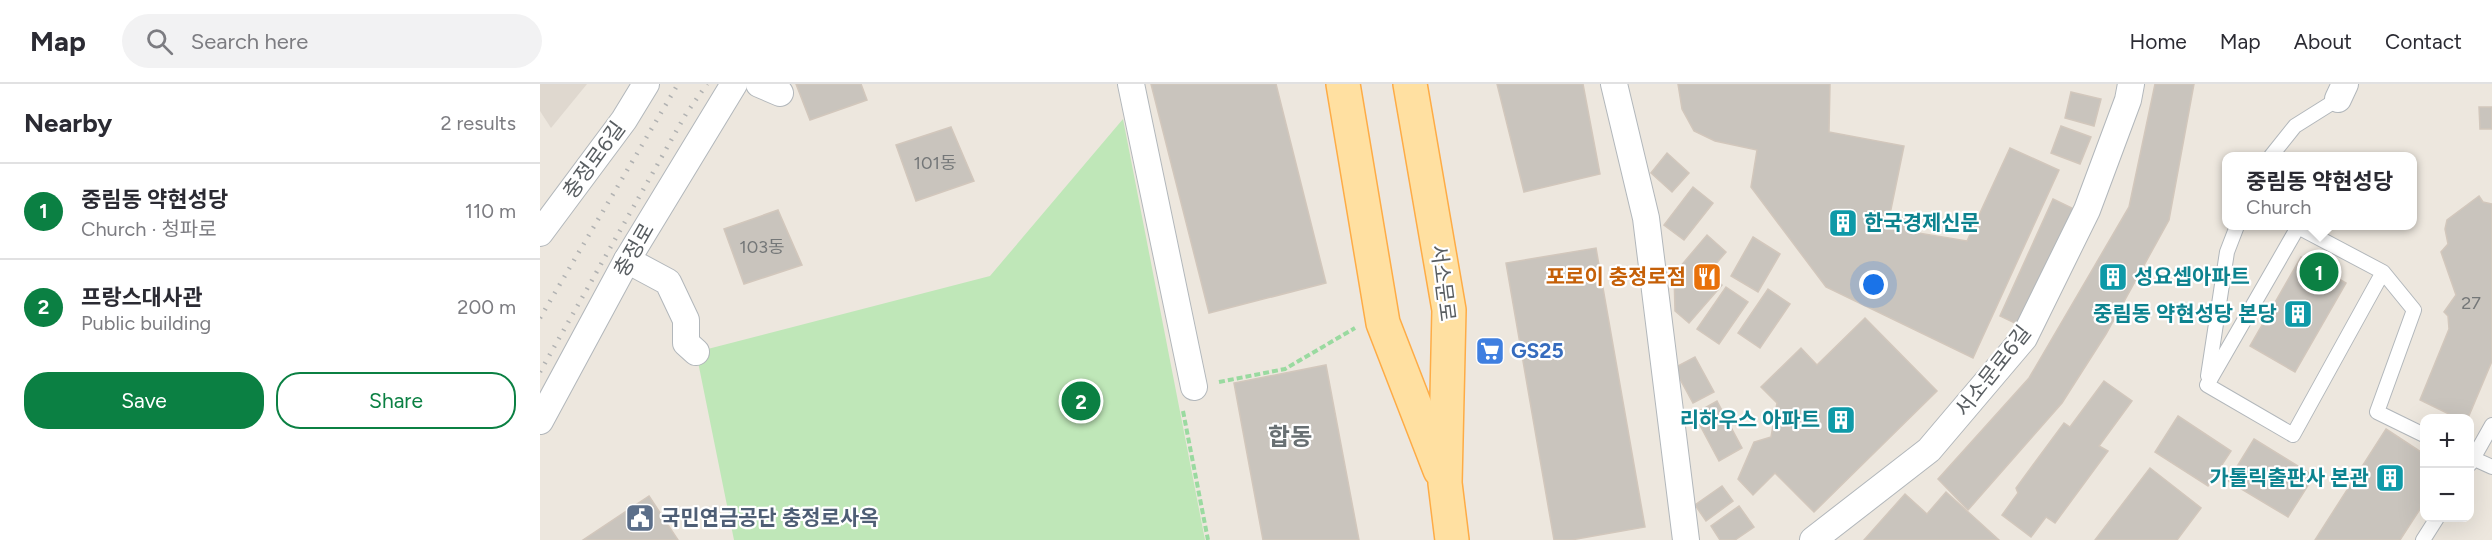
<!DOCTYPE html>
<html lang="en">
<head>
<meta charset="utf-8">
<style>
	:root { --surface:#fff; --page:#f2f2f3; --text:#2b2b33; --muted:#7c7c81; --line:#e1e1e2; --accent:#0b8043 }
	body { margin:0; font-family:Figtree,"Noto Sans KR",sans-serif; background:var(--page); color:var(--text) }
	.controls { position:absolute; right:18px; bottom:18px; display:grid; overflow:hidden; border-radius:12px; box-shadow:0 6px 24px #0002 }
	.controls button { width:54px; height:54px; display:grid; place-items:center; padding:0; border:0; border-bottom:2px solid var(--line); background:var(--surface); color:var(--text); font:30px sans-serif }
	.you { position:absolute; left:1334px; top:201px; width:21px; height:21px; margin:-15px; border:4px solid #fff; border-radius:50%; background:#1a73e8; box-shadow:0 0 0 9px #1a73e833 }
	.badge { display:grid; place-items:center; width:39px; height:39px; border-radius:50%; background:var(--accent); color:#fff; font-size:20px; font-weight:700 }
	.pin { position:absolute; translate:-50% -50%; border:3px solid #fff; box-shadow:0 2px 6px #0006 }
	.popup { position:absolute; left:1682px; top:68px; width:195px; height:78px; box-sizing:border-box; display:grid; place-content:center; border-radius:12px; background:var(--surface); filter:drop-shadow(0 2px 4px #0005); font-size:20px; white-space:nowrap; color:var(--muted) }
	.popup b { font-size:22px; color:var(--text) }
	.popup::after { content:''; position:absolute; left:50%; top:100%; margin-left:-12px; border:12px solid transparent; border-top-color:var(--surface) }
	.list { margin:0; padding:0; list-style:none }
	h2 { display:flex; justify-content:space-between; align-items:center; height:78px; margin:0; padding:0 24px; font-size:26px }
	h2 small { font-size:20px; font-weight:400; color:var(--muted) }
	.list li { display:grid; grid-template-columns:39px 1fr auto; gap:18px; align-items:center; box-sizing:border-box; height:96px; padding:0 24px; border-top:2px solid var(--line) }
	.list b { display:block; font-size:22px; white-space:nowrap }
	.list p { margin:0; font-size:20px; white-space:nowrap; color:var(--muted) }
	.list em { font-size:20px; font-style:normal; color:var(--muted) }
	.actions { display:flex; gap:12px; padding:18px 24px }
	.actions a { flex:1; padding:14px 0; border:2px solid var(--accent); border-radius:24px; text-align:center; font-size:21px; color:var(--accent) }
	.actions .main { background:var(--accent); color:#fff }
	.icon { flex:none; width:33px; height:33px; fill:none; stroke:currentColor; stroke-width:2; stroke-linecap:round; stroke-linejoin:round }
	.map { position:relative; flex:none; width:1952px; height:456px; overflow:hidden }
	header { display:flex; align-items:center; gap:36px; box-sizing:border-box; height:84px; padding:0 30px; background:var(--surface); border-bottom:2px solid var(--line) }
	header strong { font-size:28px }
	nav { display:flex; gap:33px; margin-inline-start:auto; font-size:21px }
	.search { width:420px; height:54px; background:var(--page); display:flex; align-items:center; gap:15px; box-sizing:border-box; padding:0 21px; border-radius:33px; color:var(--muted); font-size:22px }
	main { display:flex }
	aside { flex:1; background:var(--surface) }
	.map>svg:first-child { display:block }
</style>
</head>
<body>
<header>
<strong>Map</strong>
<div class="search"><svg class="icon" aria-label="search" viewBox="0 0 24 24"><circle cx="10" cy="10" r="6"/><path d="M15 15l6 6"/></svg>Search here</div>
<nav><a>Home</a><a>Map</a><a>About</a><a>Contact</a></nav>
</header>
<main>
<aside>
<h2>Nearby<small>2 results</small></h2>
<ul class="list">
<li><span class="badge">1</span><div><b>중림동 약현성당</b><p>Church · 청파로</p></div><em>110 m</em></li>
<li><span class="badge">2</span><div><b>프랑스대사관</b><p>Public building</p></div><em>200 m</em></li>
</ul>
<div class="actions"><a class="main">Save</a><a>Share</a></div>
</aside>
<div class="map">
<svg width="1952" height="456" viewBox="0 0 1952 456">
	<rect width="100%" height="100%" fill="#ede7de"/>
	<!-- education -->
	<path fill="#dfd8cf" d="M0 0H47L11 44 0 27Z"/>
	<!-- green -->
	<path fill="#bfe7b8" d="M583 35 665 456H194L156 268 450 192Z"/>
	<!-- building -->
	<g fill="#c9c4bd" stroke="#d2c7bc" stroke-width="1.5">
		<path d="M256 0H321L327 16 270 36Z"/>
		<path d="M611 0H736L786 199 669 229Z"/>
		<path d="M957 0H1043L1060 90 984 108Z"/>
		<path d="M1138 0H1290L1289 48 1364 62 1350 130 1370 132 1366 147 1427 157 1470 64 1519 86 1433 274 1286 203 1211 103 1217 66 1175 57 1154 47 1142 25Z"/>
		<path d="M1615 0H1654L1629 136 1566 250 1522 319 1428 426 1398 395 1489 294 1589 123Z"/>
		<path d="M1531 8 1561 15 1554 42 1525 34Z"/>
		<path d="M1939 23H1952V45H1940Z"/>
		<path d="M1521 42 1551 53 1540 80 1511 69Z"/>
		<path d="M411 43 434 97 376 117 356 61Z"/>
		<path d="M1127 69 1149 89 1132 108 1111 89Z"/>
		<path d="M1153 103 1173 119 1144 156 1124 141Z"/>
		<path d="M1939 112 1943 118 1952 120V277L1928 334H1917L1880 316 1909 245 1908 232 1904 228 1916 211 1901 168 1908 160 1905 145 1907 136Z"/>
		<path d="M1513 115 1534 125 1481 242 1460 232Z"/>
		<path d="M238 126 262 181 204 200 184 145Z"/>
		<path d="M1167 151 1186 168 1168 189 1182 201 1149 239 1135 227 1134 190Z"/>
		<path d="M1213 153 1240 170 1218 208 1191 192Z"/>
		<path d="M1056 164 1105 443 1031 456H1014L966 179Z"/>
		<path d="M1761 173 1806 199 1755 288 1710 262Z"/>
		<path d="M1186 203 1208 218 1179 260 1157 245Z"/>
		<path d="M1228 205 1250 220 1220 264 1198 249Z"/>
		<path d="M1325 234 1397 307 1274 428 1235 389 1213 411 1198 395 1214 358 1231 353 1237 319 1221 303 1261 264 1277 281Z"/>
		<path d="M1155 273 1174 308 1153 319 1134 284Z"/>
		<path d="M786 281 819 456H723L694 299Z"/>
		<path d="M1564 297 1592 317 1559 362 1568 367 1515 439 1506 433 1491 453 1462 431 1478 409 1476 404 1524 339 1530 343Z"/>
		<path d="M1177 317 1202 364 1179 377 1154 330Z"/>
		<path d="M1638 332 1691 367 1668 402 1615 368Z"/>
		<path d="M1846 345 1884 370V419L1860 456H1775Z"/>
		<path d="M1714 355 1774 392 1748 433 1688 397Z"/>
		<path d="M1610 384 1661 424 1637 456H1555Z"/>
		<path d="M1182 402 1193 417 1166 437 1155 421Z"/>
		<path d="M1406 408 1459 456H1324L1365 410 1387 430Z"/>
		<path d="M109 412 138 456H43Z"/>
		<path d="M1199 422 1214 443 1195 456H1180L1171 442Z"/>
	</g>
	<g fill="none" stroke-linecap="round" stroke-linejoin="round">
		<!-- service casing -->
		<g stroke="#b2b7bb" stroke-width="16">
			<g id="service">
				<path d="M1731 72 1755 42 1798 15"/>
				<path d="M1843 188 1753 351 1667 301 1758 143 1843 188 1874 226 1837 328 1884 351"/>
				<path d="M1668 292 1687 168 1697 142"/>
				<path d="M1930 373 1952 383"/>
				<path d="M1930 380 1952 341"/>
				<path d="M1883 456 1897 434"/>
			</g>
		</g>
		<!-- minor casing -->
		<g stroke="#b2b7bb" stroke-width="28">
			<g id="minor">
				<path d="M219 0 240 9"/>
				<path d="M591 0 654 303"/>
				<path d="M1074 0 1106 134 1146 456"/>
				<path d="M1798 15 1805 0"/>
				<path d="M0 149 84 36 106 0"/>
				<path d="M87 176 128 198 146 236V259L156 268"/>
				<path d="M0 337 87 176 194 0"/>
				<path d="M1273 456 1389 366 1484 254 1547 126 1588 16 1591 0"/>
			</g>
		</g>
		<!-- primary casing -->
		<g stroke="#feac46" stroke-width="36">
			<g id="primary">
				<path d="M803 0 843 239 900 386"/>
				<path d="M870 0 909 226 905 399 912 456"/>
			</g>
		</g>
		<!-- path -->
		<g stroke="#9adaa0" stroke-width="4" stroke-dasharray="6 3" stroke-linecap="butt">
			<path d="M679 298 745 285 815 244"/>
			<path d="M643 327 668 456"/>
		</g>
		<!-- service -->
		<use href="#service" stroke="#fff" stroke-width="14"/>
		<!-- minor -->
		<use href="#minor" stroke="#fff" stroke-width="26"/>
		<!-- primary -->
		<use href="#primary" stroke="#ffe0a1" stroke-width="33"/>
		<!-- rail -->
		<g stroke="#b1b2b2" stroke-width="4.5" stroke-dasharray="1.5 8" stroke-linecap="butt">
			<path d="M0 234 138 0"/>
			<path d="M0 288 146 30 167 0"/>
		</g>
	</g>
	<!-- icons -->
	<defs>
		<g id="building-square" transform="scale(1.5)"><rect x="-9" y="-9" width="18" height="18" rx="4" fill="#0f9aa8" stroke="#fff"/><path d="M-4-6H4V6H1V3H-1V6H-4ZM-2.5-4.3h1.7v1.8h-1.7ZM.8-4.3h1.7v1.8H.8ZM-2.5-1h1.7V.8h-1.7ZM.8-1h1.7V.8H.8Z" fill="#fff"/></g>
		<g id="restaurant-square" transform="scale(1.5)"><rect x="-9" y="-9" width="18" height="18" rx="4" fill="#e8710a" stroke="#fff"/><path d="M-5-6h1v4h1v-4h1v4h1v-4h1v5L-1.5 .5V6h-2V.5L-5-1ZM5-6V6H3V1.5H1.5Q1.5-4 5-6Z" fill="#fff"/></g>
		<g id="supermarket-square" transform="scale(1.5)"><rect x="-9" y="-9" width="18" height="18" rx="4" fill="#3f7fe0" stroke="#fff"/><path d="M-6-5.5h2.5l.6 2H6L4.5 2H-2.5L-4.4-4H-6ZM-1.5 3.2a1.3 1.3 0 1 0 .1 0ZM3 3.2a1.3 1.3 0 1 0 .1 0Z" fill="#fff"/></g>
		<g id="civic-square" transform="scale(1.5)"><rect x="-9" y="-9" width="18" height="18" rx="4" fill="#5c6f8a" stroke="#fff"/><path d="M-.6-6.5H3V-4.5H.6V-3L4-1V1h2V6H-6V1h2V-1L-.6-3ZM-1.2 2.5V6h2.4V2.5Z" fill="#fff"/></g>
	</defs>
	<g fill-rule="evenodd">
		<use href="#building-square" x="1303" y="139"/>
		<use href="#restaurant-square" x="1167" y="193"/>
		<use href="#building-square" x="1573" y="193"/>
		<use href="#building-square" x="1758" y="230"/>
		<use href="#supermarket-square" x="950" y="267"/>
		<use href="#building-square" x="1301" y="336"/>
		<use href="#building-square" x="1850" y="394"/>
		<use href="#civic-square" x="100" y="434"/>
	</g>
	<g text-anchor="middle" stroke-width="4.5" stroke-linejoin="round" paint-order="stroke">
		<!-- number labels -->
		<g font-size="18" fill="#747778">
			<text x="395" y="85">101동</text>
			<text x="222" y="169">103동</text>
			<text x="1931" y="225">27</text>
		</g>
		<!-- street labels -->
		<g font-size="21" fill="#585d61" stroke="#fff">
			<text transform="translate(54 76) rotate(-54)" y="7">충정로6길</text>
			<text transform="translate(94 166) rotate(-60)" y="7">충정로</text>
			<text transform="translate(903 199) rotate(83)" y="7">서소문로</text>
			<text transform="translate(1453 287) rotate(-52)" y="7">서소문로6길</text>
		</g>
		<!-- culture labels -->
		<g font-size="21" font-weight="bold" fill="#0d838f" stroke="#fff" text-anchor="end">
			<text x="1324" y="146" text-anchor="start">한국경제신문</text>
			<text x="1594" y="200" text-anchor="start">성요셉아파트</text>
			<text x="1737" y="237">중림동 약현성당 본당</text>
			<text x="1280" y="343">리하우스 아파트</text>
			<text x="1829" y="401">가톨릭출판사 본관</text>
		</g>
		<!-- food labels -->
		<g font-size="21" font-weight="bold" fill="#c56008" stroke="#fff" text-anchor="end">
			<text x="1146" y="200">포로이 충정로점</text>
		</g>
		<!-- shop labels -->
		<g font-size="21" font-weight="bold" fill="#366cbe" stroke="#fff" text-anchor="start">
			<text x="971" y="274">GS25</text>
		</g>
		<!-- service labels -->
		<g font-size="21" font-weight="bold" fill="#4e5e75" stroke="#fff" text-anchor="start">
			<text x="121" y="441">국민연금공단 충정로사옥</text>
		</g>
		<!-- quarter labels -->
		<g font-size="24" font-weight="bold" fill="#687073" stroke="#fff">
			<text x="750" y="361">합동</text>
		</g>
	</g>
</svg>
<div class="controls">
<button>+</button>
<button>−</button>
</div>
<div class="you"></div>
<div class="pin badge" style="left:1779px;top:188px">1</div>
<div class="popup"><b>중림동 약현성당</b>Church</div>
<div class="pin badge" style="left:541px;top:317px">2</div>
</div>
</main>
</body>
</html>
